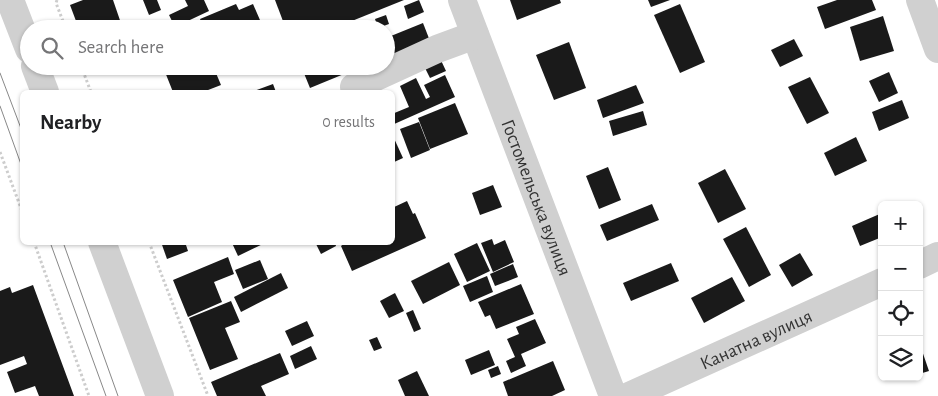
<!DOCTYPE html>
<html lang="en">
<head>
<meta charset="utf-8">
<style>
	:root { --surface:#fff; --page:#f6f6f6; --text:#202124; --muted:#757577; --line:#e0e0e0 }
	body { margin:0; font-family:"Alegreya Sans",sans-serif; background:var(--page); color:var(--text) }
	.controls { position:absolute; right:15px; bottom:15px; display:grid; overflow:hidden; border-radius:8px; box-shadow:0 1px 4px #0004 }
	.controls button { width:45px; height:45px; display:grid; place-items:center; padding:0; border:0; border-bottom:1px solid var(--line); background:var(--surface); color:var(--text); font:25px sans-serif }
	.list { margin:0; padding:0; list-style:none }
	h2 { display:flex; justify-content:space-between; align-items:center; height:65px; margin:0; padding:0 20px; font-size:21px }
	h2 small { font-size:16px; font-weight:400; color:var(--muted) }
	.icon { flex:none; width:28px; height:28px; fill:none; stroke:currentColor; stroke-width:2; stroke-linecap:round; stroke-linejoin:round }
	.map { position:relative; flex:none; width:938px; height:396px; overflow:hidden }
	.search { position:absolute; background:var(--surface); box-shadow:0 1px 4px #0004; left:20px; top:20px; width:375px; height:55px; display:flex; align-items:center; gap:12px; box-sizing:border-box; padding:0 18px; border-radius:28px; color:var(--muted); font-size:19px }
	.panel { position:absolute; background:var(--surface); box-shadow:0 1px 4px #0004; left:20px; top:90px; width:375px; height:155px; border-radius:8px }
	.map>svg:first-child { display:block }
</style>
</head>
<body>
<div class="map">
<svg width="938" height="396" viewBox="0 0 938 396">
	<rect width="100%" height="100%" fill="#fff"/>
	<!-- building -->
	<g fill="#1a1a1a">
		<path d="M83 0H113L123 29H79L70 5Z"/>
		<path d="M143 0H157L161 10 149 15Z"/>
		<path d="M185 0H204L209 11 175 27 169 15 188 6Z"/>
		<path d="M275 0H404L332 29H286Z"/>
		<path d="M419 0 424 12 408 19 404 6Z"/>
		<path d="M510 0H560L561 3 517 20Z"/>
		<path d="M648 0H670L651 7Z"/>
		<path d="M837 0H872L876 10 825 29 817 7Z"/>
		<path d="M236 4 239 10 253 4 263 27 259 29H204L200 19Z"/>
		<path d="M680 4 705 62 680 73 654 15Z"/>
		<path d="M386 15 389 24 378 28 375 19Z"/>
		<path d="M883 16 894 51 860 61 850 27Z"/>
		<path d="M423 23 430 41 387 58 386 38Z"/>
		<path d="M794 39 803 56 780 67 771 50Z"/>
		<path d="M569 42 586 88 554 100 536 55Z"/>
		<path d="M439 56 446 71 430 78 423 64Z"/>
		<path d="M164 66H213L221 85 203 92H173L163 67Z"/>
		<path d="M301 66H341L344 74 310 88Z"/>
		<path d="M889 72 898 93 879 102 869 81Z"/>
		<path d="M445 75 455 97 392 125V114L409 107 400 86 416 78 426 99 430 97 424 85Z"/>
		<path d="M810 77 829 113 807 124 788 87Z"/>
		<path d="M273 84 276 92H251Z"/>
		<path d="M636 85 644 103 603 118 597 100Z"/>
		<path d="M902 100 909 118 879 131 872 112Z"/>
		<path d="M455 103 468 134 430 149 418 118Z"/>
		<path d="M643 111 647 125 613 136 609 121Z"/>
		<path d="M419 122 430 150 411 158 400 129Z"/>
		<path d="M392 134 403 158 392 163Z"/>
		<path d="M856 137 867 161 835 176 824 153Z"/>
		<path d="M608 167 621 200 599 209 586 176Z"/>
		<path d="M725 169 746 209 718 223 698 183Z"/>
		<path d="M493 185 502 207 480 215 472 193Z"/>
		<path d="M407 201 413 214 415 213 426 238 352 271 341 246 346 242H392V208Z"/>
		<path d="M652 204 659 220 607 241 600 225Z"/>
		<path d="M882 213V237L860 246 852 226Z"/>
		<path d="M746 227 771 275 749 287 723 239Z"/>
		<path d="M492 239 494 245 505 240 514 262 493 272 481 243Z"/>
		<path d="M161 242H185L188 251 167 259Z"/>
		<path d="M233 242H267L238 256 232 243Z"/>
		<path d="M315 242H335L336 246 321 254Z"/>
		<path d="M477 243 490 271 467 282 454 254Z"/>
		<path d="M800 253 813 275 792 287 779 265Z"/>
		<path d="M228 257 234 274 214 282 222 302 188 317 173 280Z"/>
		<path d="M260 260 268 279 243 289 235 270Z"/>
		<path d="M449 262 460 285 423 304 411 281Z"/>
		<path d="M671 263 679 281 631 301 623 283Z"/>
		<path d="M513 264 518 277 495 286 490 274Z"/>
		<path d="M281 273 288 288 241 312 234 297Z"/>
		<path d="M487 276 493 292 470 302 463 286Z"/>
		<path d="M732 277 745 301 704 323 691 298Z"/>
		<path d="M521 284 534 314 496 329 490 315 485 317 478 302Z"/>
		<path d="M33 285 74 396H39L35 386 15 393 7 372 27 364 24 356 0 365V291L10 287 12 293Z"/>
		<path d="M395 293 404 311 389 318 380 301Z"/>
		<path d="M231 301 240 322 225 328 238 359 210 370 189 318Z"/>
		<path d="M413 310 421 329 414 332 406 313Z"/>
		<path d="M535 319 546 343 521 354 526 366 511 373 506 361 515 357 507 339 519 334 516 327Z"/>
		<path d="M307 321 314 336 292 346 285 331Z"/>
		<path d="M377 337 382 348 374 351 369 340Z"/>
		<path d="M919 342 929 371 919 374Z"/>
		<path d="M311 346 317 359 295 369 290 356Z"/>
		<path d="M489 350 495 365 471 375 465 360Z"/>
		<path d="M280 353 289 374 261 386 266 396H217L211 382Z"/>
		<path d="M553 361 565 390 552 396H508L503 382Z"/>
		<path d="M498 366 501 374 491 378 488 370Z"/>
		<path d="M417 371 429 396H405L398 380Z"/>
	</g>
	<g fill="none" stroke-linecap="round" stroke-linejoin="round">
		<!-- path -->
		<g stroke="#cdcdcd" stroke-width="3" stroke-dasharray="2.5 2.5" stroke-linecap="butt">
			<path d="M57 0 56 3 66 29"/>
			<path d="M81 66 91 92"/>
			<path d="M0 152 22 211"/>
			<path d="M34 242 89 396"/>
			<path d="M149 242 208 396"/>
		</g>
		<!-- minor -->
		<g stroke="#d0d0d0" stroke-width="28">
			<path d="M10 0 29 49"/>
			<path id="s1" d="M462 0 613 396"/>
			<path d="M920 0 938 49"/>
			<path d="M35 66 45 92"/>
			<path d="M354 87 437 49 475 35"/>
			<path d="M102 242 160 396"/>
			<path d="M919 265 938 256"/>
			<path id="s2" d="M629 396 882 282"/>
		</g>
		<!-- tram -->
		<g stroke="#888" stroke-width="1">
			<path d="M0 73 22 131"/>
			<path d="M0 106 22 167"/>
			<path d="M50 242 106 396"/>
			<path d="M63 242 118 396"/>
		</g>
	</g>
	<g text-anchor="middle" stroke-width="5" stroke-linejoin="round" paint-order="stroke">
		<!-- street labels -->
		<g font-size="19" fill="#333" stroke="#fff">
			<text dy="7" stroke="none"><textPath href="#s1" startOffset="211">Гостомельська вулиця</textPath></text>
			<text dy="7" stroke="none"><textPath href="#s2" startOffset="139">Канатна вулиця</textPath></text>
		</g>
	</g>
</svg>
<div class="controls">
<button>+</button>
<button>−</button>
<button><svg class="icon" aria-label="locate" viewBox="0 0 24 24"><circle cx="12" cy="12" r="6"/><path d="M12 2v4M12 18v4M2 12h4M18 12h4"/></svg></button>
<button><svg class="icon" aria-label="layers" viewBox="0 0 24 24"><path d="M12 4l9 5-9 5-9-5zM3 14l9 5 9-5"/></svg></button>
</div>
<div class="search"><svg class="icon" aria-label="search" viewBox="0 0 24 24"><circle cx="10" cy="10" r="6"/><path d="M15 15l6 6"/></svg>Search here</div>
<section class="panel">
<h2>Nearby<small>0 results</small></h2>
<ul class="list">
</ul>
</section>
</div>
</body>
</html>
